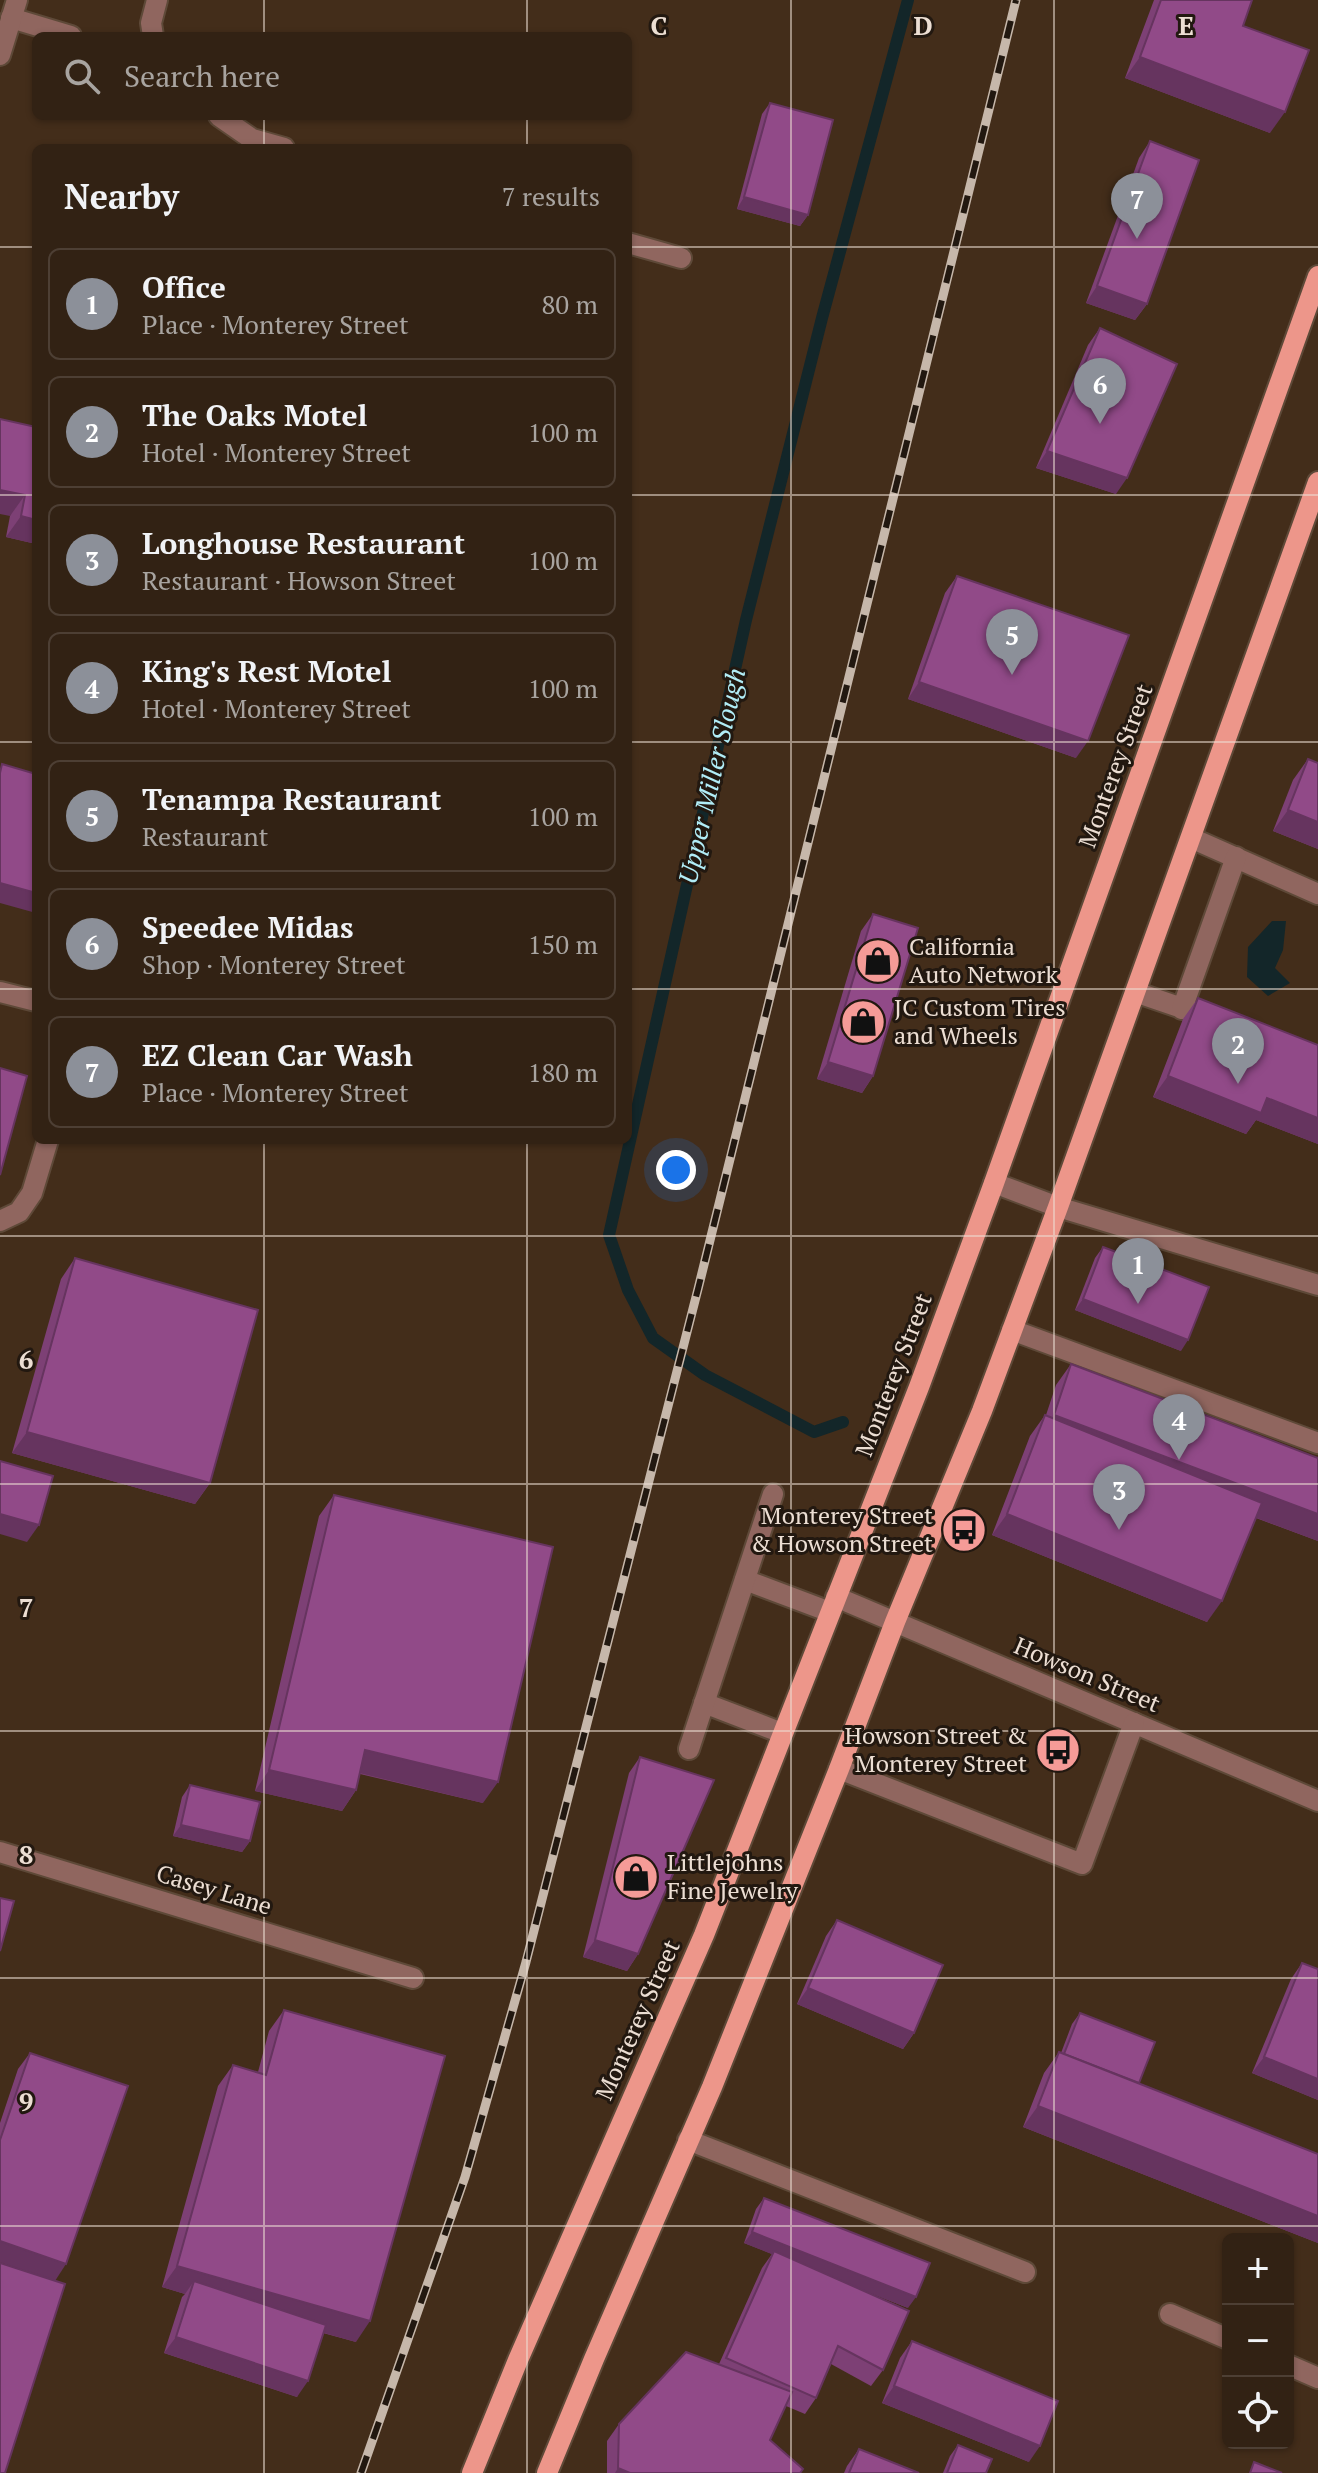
<!DOCTYPE html>
<html lang="en">
<head>
<meta charset="utf-8">
<style>
	:root { --surface:#322214; --page:#3a2a1d; --text:#f1f3f6; --muted:#a8a4a0; --line:#4d3f34; --accent:#8c9099 }
	body { margin:0; font-family:"PT Serif",serif; background:var(--page); color:var(--text) }
	.controls { position:absolute; right:24px; bottom:24px; display:grid; overflow:hidden; border-radius:12px; box-shadow:0 2px 6px #0004 }
	.controls button { width:72px; height:72px; display:grid; place-items:center; padding:0; border:0; border-bottom:2px solid var(--line); background:var(--surface); color:var(--text); font:40px sans-serif }
	.you { position:absolute; left:676px; top:1170px; width:28px; height:28px; margin:-20px; border:6px solid #fff; border-radius:50%; background:#1a73e8; box-shadow:0 0 0 12px #1a73e833 }
	.badge { display:grid; place-items:center; width:52px; height:52px; border-radius:50%; background:var(--accent); color:#fff; font-size:26px; font-weight:700 }
	.pin { position:absolute; translate:-50% -66px; filter:drop-shadow(0 2px 4px #0008) }
	.pin::after { content:''; position:absolute; top:42px; width:28px; height:24px; background:inherit; clip-path:polygon(0 0,100% 0,50% 100%) }
	.list { margin:0; padding:0; list-style:none }
	h2 { display:flex; justify-content:space-between; align-items:center; height:104px; margin:0; padding:0 32px; font-size:34px }
	h2 small { font-size:26px; font-weight:400; color:var(--muted) }
	.list li { display:grid; grid-template-columns:52px 1fr auto; gap:24px; align-items:center; box-sizing:border-box; height:112px; margin:0 16px 16px; padding:0 16px; border:2px solid var(--line); border-radius:12px }
	.list b { display:block; font-size:30px; white-space:nowrap }
	.list p { margin:0; font-size:26px; white-space:nowrap; color:var(--muted) }
	.list em { font-size:26px; font-style:normal; color:var(--muted) }
	.icon { flex:none; width:44px; height:44px; fill:none; stroke:currentColor; stroke-width:2; stroke-linecap:round; stroke-linejoin:round }
	.map { position:relative; flex:none; width:1318px; height:2473px; overflow:hidden }
	.search { position:absolute; background:var(--surface); box-shadow:0 2px 6px #0004; left:32px; top:32px; width:600px; height:88px; display:flex; align-items:center; gap:20px; box-sizing:border-box; padding:0 28px; border-radius:12px; color:var(--muted); font-size:30px }
	.panel { position:absolute; background:var(--surface); box-shadow:0 2px 6px #0004; left:32px; top:144px; width:600px; height:1000px; border-radius:12px }
	.map>svg:first-child { display:block }
</style>
</head>
<body>
<div class="map">
<svg width="1318" height="2473" viewBox="0 0 1318 2473">
	<rect width="100%" height="100%" fill="#432d1a"/>
	<!-- water -->
	<path fill="#132629" d="M1272 921H1286L1283 950 1275 968 1290 983 1268 996 1247 977 1248 947Z"/>
	<g fill="none" stroke-linecap="round" stroke-linejoin="round">
		<!-- stream -->
		<path stroke="#132629" stroke-width="12" d="M843 1422 814 1432 705 1375 653 1338 628 1290 609 1235 746 620 822 318 908 0"/>
		<!-- minor casing -->
		<g stroke="#5e4938" stroke-width="24">
			<g id="minor">
				<path d="M11 18 71 36"/>
				<path d="M153 36 151 23 157 0"/>
				<path d="M0 55 17 0"/>
				<path d="M219 116 252 139 284 148"/>
				<path d="M628 243 681 258"/>
				<path d="M1191 838 1318 894"/>
				<path d="M0 992 36 1001"/>
				<path d="M1135 992 1214 1019"/>
				<path d="M1182 1009 1236 857"/>
				<path d="M994 1183 1058 1207 1318 1285"/>
				<path d="M0 1221 19 1212 32 1193 48 1140"/>
				<path d="M1012 1330 1318 1443"/>
				<path d="M745 1580 830 1612"/>
				<path d="M836 1597 1318 1801"/>
				<path d="M704 1703 782 1733"/>
				<path d="M689 1749 773 1494"/>
				<path d="M839 1769 1082 1864 1134 1723"/>
				<path d="M0 1852 413 1978"/>
				<path d="M688 2140 1025 2272"/>
				<path d="M1170 2314 1228 2339"/>
				<path d="M1288 2365 1318 2378"/>
			</g>
		</g>
		<!-- major casing -->
		<g stroke="#5e4938" stroke-width="24">
			<g id="major">
				<path d="M472 2473 518 2360 704 1935 919 1387 994 1183 1318 276"/>
				<path d="M547 2473 594 2359 712 2087 839 1769 895 1622 982 1411 1058 1207 1318 482"/>
			</g>
		</g>
		<!-- minor -->
		<use href="#minor" stroke="#90665f" stroke-width="20"/>
		<!-- major -->
		<use href="#major" stroke="#ed968a" stroke-width="20"/>
		<!-- rail casing -->
		<g stroke="#c6b7aa" stroke-width="9">
			<path id="rail" d="M361 2473 465 2177 526 1962 698 1289 1016 0"/>
		</g>
		<!-- rail -->
		<use href="#rail" stroke="#221810" stroke-width="6" stroke-dasharray="18" stroke-linecap="butt"/>
	</g>
	<!-- wall -->
	<g fill="#7d4075">
		<path d="M1154 0H1252L1243 26 1270 133 1125 78Z"/>
		<path d="M770 103 808 215 800 226 737 209 762 114Z"/>
		<path d="M1150 141 1147 304 1135 320 1086 303 1139 158Z"/>
		<path d="M1100 328 1116 494 1036 468 1088 345Z"/>
		<path d="M36 427V544L6 537 10 516Z"/>
		<path d="M957 576 1076 758 908 699 945 593Z"/>
		<path d="M1308 759 1318 849 1273 831 1293 780Z"/>
		<path d="M873 914V1076L862 1093 817 1079 861 931Z"/>
		<path d="M1198 998 1318 1045V1144L1256 1120 1246 1134 1153 1097 1183 1019Z"/>
		<path d="M1103 1247 1181 1351 1075 1310 1095 1258Z"/>
		<path d="M75 1258 210 1483 195 1504 12 1453 61 1279Z"/>
		<path d="M1071 1364 1318 1458V1541L1256 1518 1207 1622 992 1535 1030 1436 1045 1415H1046L1056 1385Z"/>
		<path d="M334 1495 483 1803 360 1774 356 1790 342 1811 255 1791 319 1516Z"/>
		<path d="M640 1757 638 1954 627 1971 583 1957 629 1773Z"/>
		<path d="M190 1785 250 1841 242 1852 173 1836 182 1797Z"/>
		<path d="M837 1920 914 2033 903 2049 797 2004 826 1936Z"/>
		<path d="M1302 1963 1318 2100 1252 2073 1291 1979Z"/>
		<path d="M284 2010 356 2342 323 2333 297 2397 164 2353 182 2297 185 2294 162 2287 218 2086 233 2065 258 2072 269 2031Z"/>
		<path d="M1080 2013 1139 2083 1318 2154V2243L1023 2127 1044 2073 1059 2052 1061 2053 1072 2024Z"/>
		<path d="M30 2053 55 2280 0 2262V2123L18 2069Z"/>
		<path d="M764 2198 908 2308 860 2289 883 2370 871 2386 831 2364 816 2398 805 2414 786 2406 770 2440 801 2473H607V2441L619 2424 719 2364 762 2268 772 2254 744 2243 756 2209Z"/>
		<path d="M912 2341 1029 2462 882 2403 900 2358Z"/>
		<path d="M958 2445 986 2473H943L950 2456Z"/>
		<path d="M859 2449 919 2473H844L847 2466Z"/>
	</g>
	<!-- shaded-wall -->
	<g fill="#66345f">
		<path d="M1140 57 1285 112 1270 133 1125 78Z"/>
		<path d="M744 197 808 215 800 226 737 209Z"/>
		<path d="M1097 286 1147 304 1135 320 1086 303Z"/>
		<path d="M1047 451 1127 478 1116 494 1036 468Z"/>
		<path d="M0 490 25 495 10 516 0 514Z"/>
		<path d="M21 516 36 520V544L6 537Z"/>
		<path d="M919 682 1088 741 1076 758 908 699Z"/>
		<path d="M1288 810 1318 822V849L1273 831Z"/>
		<path d="M0 883 36 893V913L0 903Z"/>
		<path d="M828 1062 873 1076 862 1093 817 1079Z"/>
		<path d="M1168 1076 1267 1098 1318 1118V1144L1256 1120 1246 1134 1153 1097Z"/>
		<path d="M1083 1299 1188 1340 1181 1351 1075 1310Z"/>
		<path d="M1054 1415 1318 1514V1541L1039 1436Z"/>
		<path d="M27 1432 210 1483 195 1504 12 1453Z"/>
		<path d="M0 1514 39 1525 27 1542 0 1534Z"/>
		<path d="M1007 1514 1222 1601 1207 1622 992 1535Z"/>
		<path d="M365 1750 498 1782 483 1803 351 1771Z"/>
		<path d="M269 1770 356 1790 342 1811 255 1791Z"/>
		<path d="M181 1825 250 1841 242 1852 173 1836Z"/>
		<path d="M595 1940 638 1954 627 1971 583 1957Z"/>
		<path d="M808 1988 914 2033 903 2049 797 2004Z"/>
		<path d="M1264 2057 1318 2079V2100L1252 2073Z"/>
		<path d="M1038 2106 1318 2216V2243L1023 2127Z"/>
		<path d="M752 2232 916 2297 908 2308 744 2243Z"/>
		<path d="M0 2241 66 2264 55 2281 0 2262Z"/>
		<path d="M177 2266 370 2321 356 2342 189 2295 194 2281 185 2294 162 2287Z"/>
		<path d="M176 2337 308 2381 297 2397 164 2353Z"/>
		<path d="M894 2386 1040 2446 1029 2462 882 2403Z"/>
		<path d="M618 2468 630 2473H615Z"/>
	</g>
	<!-- building -->
	<g fill="#914a88" stroke="#66345f" stroke-width="2">
		<path d="M1161 0H1252L1243 26 1309 50 1285 112 1140 57Z"/>
		<path d="M770 103 833 120 808 215 744 197Z"/>
		<path d="M1150 141 1199 160 1147 304 1097 286Z"/>
		<path d="M1100 328 1177 364 1127 478 1047 451Z"/>
		<path d="M0 419 36 427V520L21 516 25 495 0 490Z"/>
		<path d="M957 576 1129 635 1088 741 919 682Z"/>
		<path d="M1308 759 1318 763V822L1288 810Z"/>
		<path d="M2 764 36 774V893L0 883V773Z"/>
		<path d="M873 914 918 928 873 1076 828 1062Z"/>
		<path d="M1198 998 1318 1045V1118L1267 1098 1261 1113 1168 1076Z"/>
		<path d="M0 1068 27 1076 0 1175Z"/>
		<path d="M1103 1247 1209 1287 1188 1340 1083 1299Z"/>
		<path d="M75 1258 258 1310 210 1483 27 1432Z"/>
		<path d="M1071 1364 1318 1458V1514L1054 1415Z"/>
		<path d="M1045 1415 1262 1503 1222 1601 1007 1514Z"/>
		<path d="M0 1461 53 1476 39 1525 0 1514Z"/>
		<path d="M334 1495 553 1547 498 1782 365 1750 356 1790 269 1770Z"/>
		<path d="M640 1757 714 1780 638 1954 595 1940Z"/>
		<path d="M190 1785 260 1802 250 1841 181 1825Z"/>
		<path d="M0 1898 14 1901 0 1951Z"/>
		<path d="M837 1920 943 1965 914 2033 808 1988Z"/>
		<path d="M1302 1963 1318 1969V2079L1264 2057Z"/>
		<path d="M284 2010 445 2056 370 2321 177 2266 233 2065 266 2075Z"/>
		<path d="M1080 2013 1155 2042 1139 2083 1064 2054Z"/>
		<path d="M1059 2052 1318 2154V2216L1038 2106Z"/>
		<path d="M30 2053 128 2086 66 2264 0 2241V2140Z"/>
		<path d="M764 2198 930 2263 916 2297 752 2232Z"/>
		<path d="M774 2251 909 2311 883 2370 838 2346 816 2398 726 2358Z"/>
		<path d="M0 2263 65 2284 5 2473H0Z"/>
		<path d="M194 2281 326 2325 308 2381 176 2337Z"/>
		<path d="M912 2341 1058 2401 1040 2446 894 2386Z"/>
		<path d="M686 2352 792 2392 770 2440 803 2469 800 2473H630L618 2468 619 2424Z"/>
		<path d="M958 2445 992 2459 986 2473H947Z"/>
		<path d="M859 2449 919 2473H849Z"/>
		<path d="M1254 2462 1282 2473H1250Z"/>
	</g>
	<!-- grid -->
	<path fill="none" stroke="#ecded3" stroke-width="2" stroke-opacity="0.55" d="M264 0V36M527 0V36M791 0V2473M1054 0V2473M264 116V148M527 116V148M0 247H36M628 247H1318M0 495H36M628 495H1318M0 742H36M628 742H1318M0 989H36M628 989H1318M264 1140V2473M527 1140V2473M0 1236H1318M0 1484H1318M0 1731H1318M0 1978H1318M0 2226H1318"/>
	<!-- icons -->
	<defs>
		<g id="shop-disc" transform="scale(2.3)"><circle r="9.5" fill="#f59b97" stroke="#221810"/><path d="M-5-2.5h2.3a2.7 3.5 0 0 1 5.4 0H5L5.5 6h-11ZM-1.5-2.5h3a1.5 2.3 0 0 0-3 0Z" fill="#111"/></g>
		<g id="bus-disc" transform="scale(2.3)"><circle r="9.5" fill="#f59b97" stroke="#221810"/><path d="M-5-6H5V4H4V6H2V4H-2V6H-4V4H-5ZM-3.5-4V0h7V-4ZM-3.5 1.2v1.5H-2V1.2ZM2 1.2v1.5H3.5V1.2Z" fill="#111"/></g>
	</defs>
	<g fill-rule="evenodd">
		<use href="#shop-disc" x="878" y="961"/>
		<use href="#shop-disc" x="863" y="1022"/>
		<use href="#bus-disc" x="964" y="1530"/>
		<use href="#bus-disc" x="1058" y="1750"/>
		<use href="#shop-disc" x="636" y="1877"/>
	</g>
	<g text-anchor="middle" stroke-width="6" stroke-linejoin="round" paint-order="stroke">
		<!-- street labels -->
		<g font-size="24" fill="#ecded3" stroke="#221810">
			<text transform="translate(1116 766) rotate(-70)" y="8">Monterey Street</text>
			<text transform="translate(894 1375) rotate(-69)" y="8">Monterey Street</text>
			<text transform="translate(1087 1675) rotate(23)" y="8">Howson Street</text>
			<text transform="translate(214 1890) rotate(17)" y="8">Casey Lane</text>
			<text transform="translate(638 2020) rotate(-66)" y="8">Monterey Street</text>
		</g>
		<!-- poi labels -->
		<g font-size="24" fill="#ecded3" stroke="#221810" text-anchor="start">
			<text x="909" y="955">California<tspan x="909" dy="28">Auto Network</tspan></text>
			<text x="894" y="1016">JC Custom Tires<tspan x="894" dy="28">and Wheels</tspan></text>
			<text x="933" y="1524" text-anchor="end">Monterey Street<tspan x="933" dy="28">&amp; Howson Street</tspan></text>
			<text x="1027" y="1744" text-anchor="end">Howson Street &amp;<tspan x="1027" dy="28">Monterey Street</tspan></text>
			<text x="667" y="1871">Littlejohns<tspan x="667" dy="28">Fine Jewelry</tspan></text>
		</g>
		<!-- water labels -->
		<g font-size="26" font-style="italic" fill="#b1edf7" stroke="#221810">
			<text transform="translate(712 776) rotate(-77)" y="9">Upper Miller Slough</text>
		</g>
	</g>
	<g font-size="26" text-anchor="middle" font-weight="bold" fill="#ecded3" stroke="#221810" stroke-width="6" stroke-linejoin="round" paint-order="stroke">
		<text x="659" y="35">C</text>
		<text x="923" y="35">D</text>
		<text x="1186" y="35">E</text>
		<text x="26" y="1369">6</text>
		<text x="26" y="1617">7</text>
		<text x="26" y="1864">8</text>
		<text x="26" y="2111">9</text>
	</g>
</svg>
<div class="controls">
<button>+</button>
<button>−</button>
<button><svg class="icon" aria-label="locate" viewBox="0 0 24 24"><circle cx="12" cy="12" r="6"/><path d="M12 2v4M12 18v4M2 12h4M18 12h4"/></svg></button>
</div>
<div class="you"></div>
<div class="pin badge" style="left:1138px;top:1304px">1</div>
<div class="pin badge" style="left:1238px;top:1084px">2</div>
<div class="pin badge" style="left:1119px;top:1530px">3</div>
<div class="pin badge" style="left:1179px;top:1460px">4</div>
<div class="pin badge" style="left:1012px;top:675px">5</div>
<div class="pin badge" style="left:1100px;top:424px">6</div>
<div class="pin badge" style="left:1137px;top:239px">7</div>
<div class="search"><svg class="icon" aria-label="search" viewBox="0 0 24 24"><circle cx="10" cy="10" r="6"/><path d="M15 15l6 6"/></svg>Search here</div>
<section class="panel">
<h2>Nearby<small>7 results</small></h2>
<ul class="list">
<li><span class="badge">1</span><div><b>Office</b><p>Place · Monterey Street</p></div><em>80 m</em></li>
<li><span class="badge">2</span><div><b>The Oaks Motel</b><p>Hotel · Monterey Street</p></div><em>100 m</em></li>
<li><span class="badge">3</span><div><b>Longhouse Restaurant</b><p>Restaurant · Howson Street</p></div><em>100 m</em></li>
<li><span class="badge">4</span><div><b>King's Rest Motel</b><p>Hotel · Monterey Street</p></div><em>100 m</em></li>
<li><span class="badge">5</span><div><b>Tenampa Restaurant</b><p>Restaurant</p></div><em>100 m</em></li>
<li><span class="badge">6</span><div><b>Speedee Midas</b><p>Shop · Monterey Street</p></div><em>150 m</em></li>
<li><span class="badge">7</span><div><b>EZ Clean Car Wash</b><p>Place · Monterey Street</p></div><em>180 m</em></li>
</ul>
</section>
</div>
</body>
</html>
